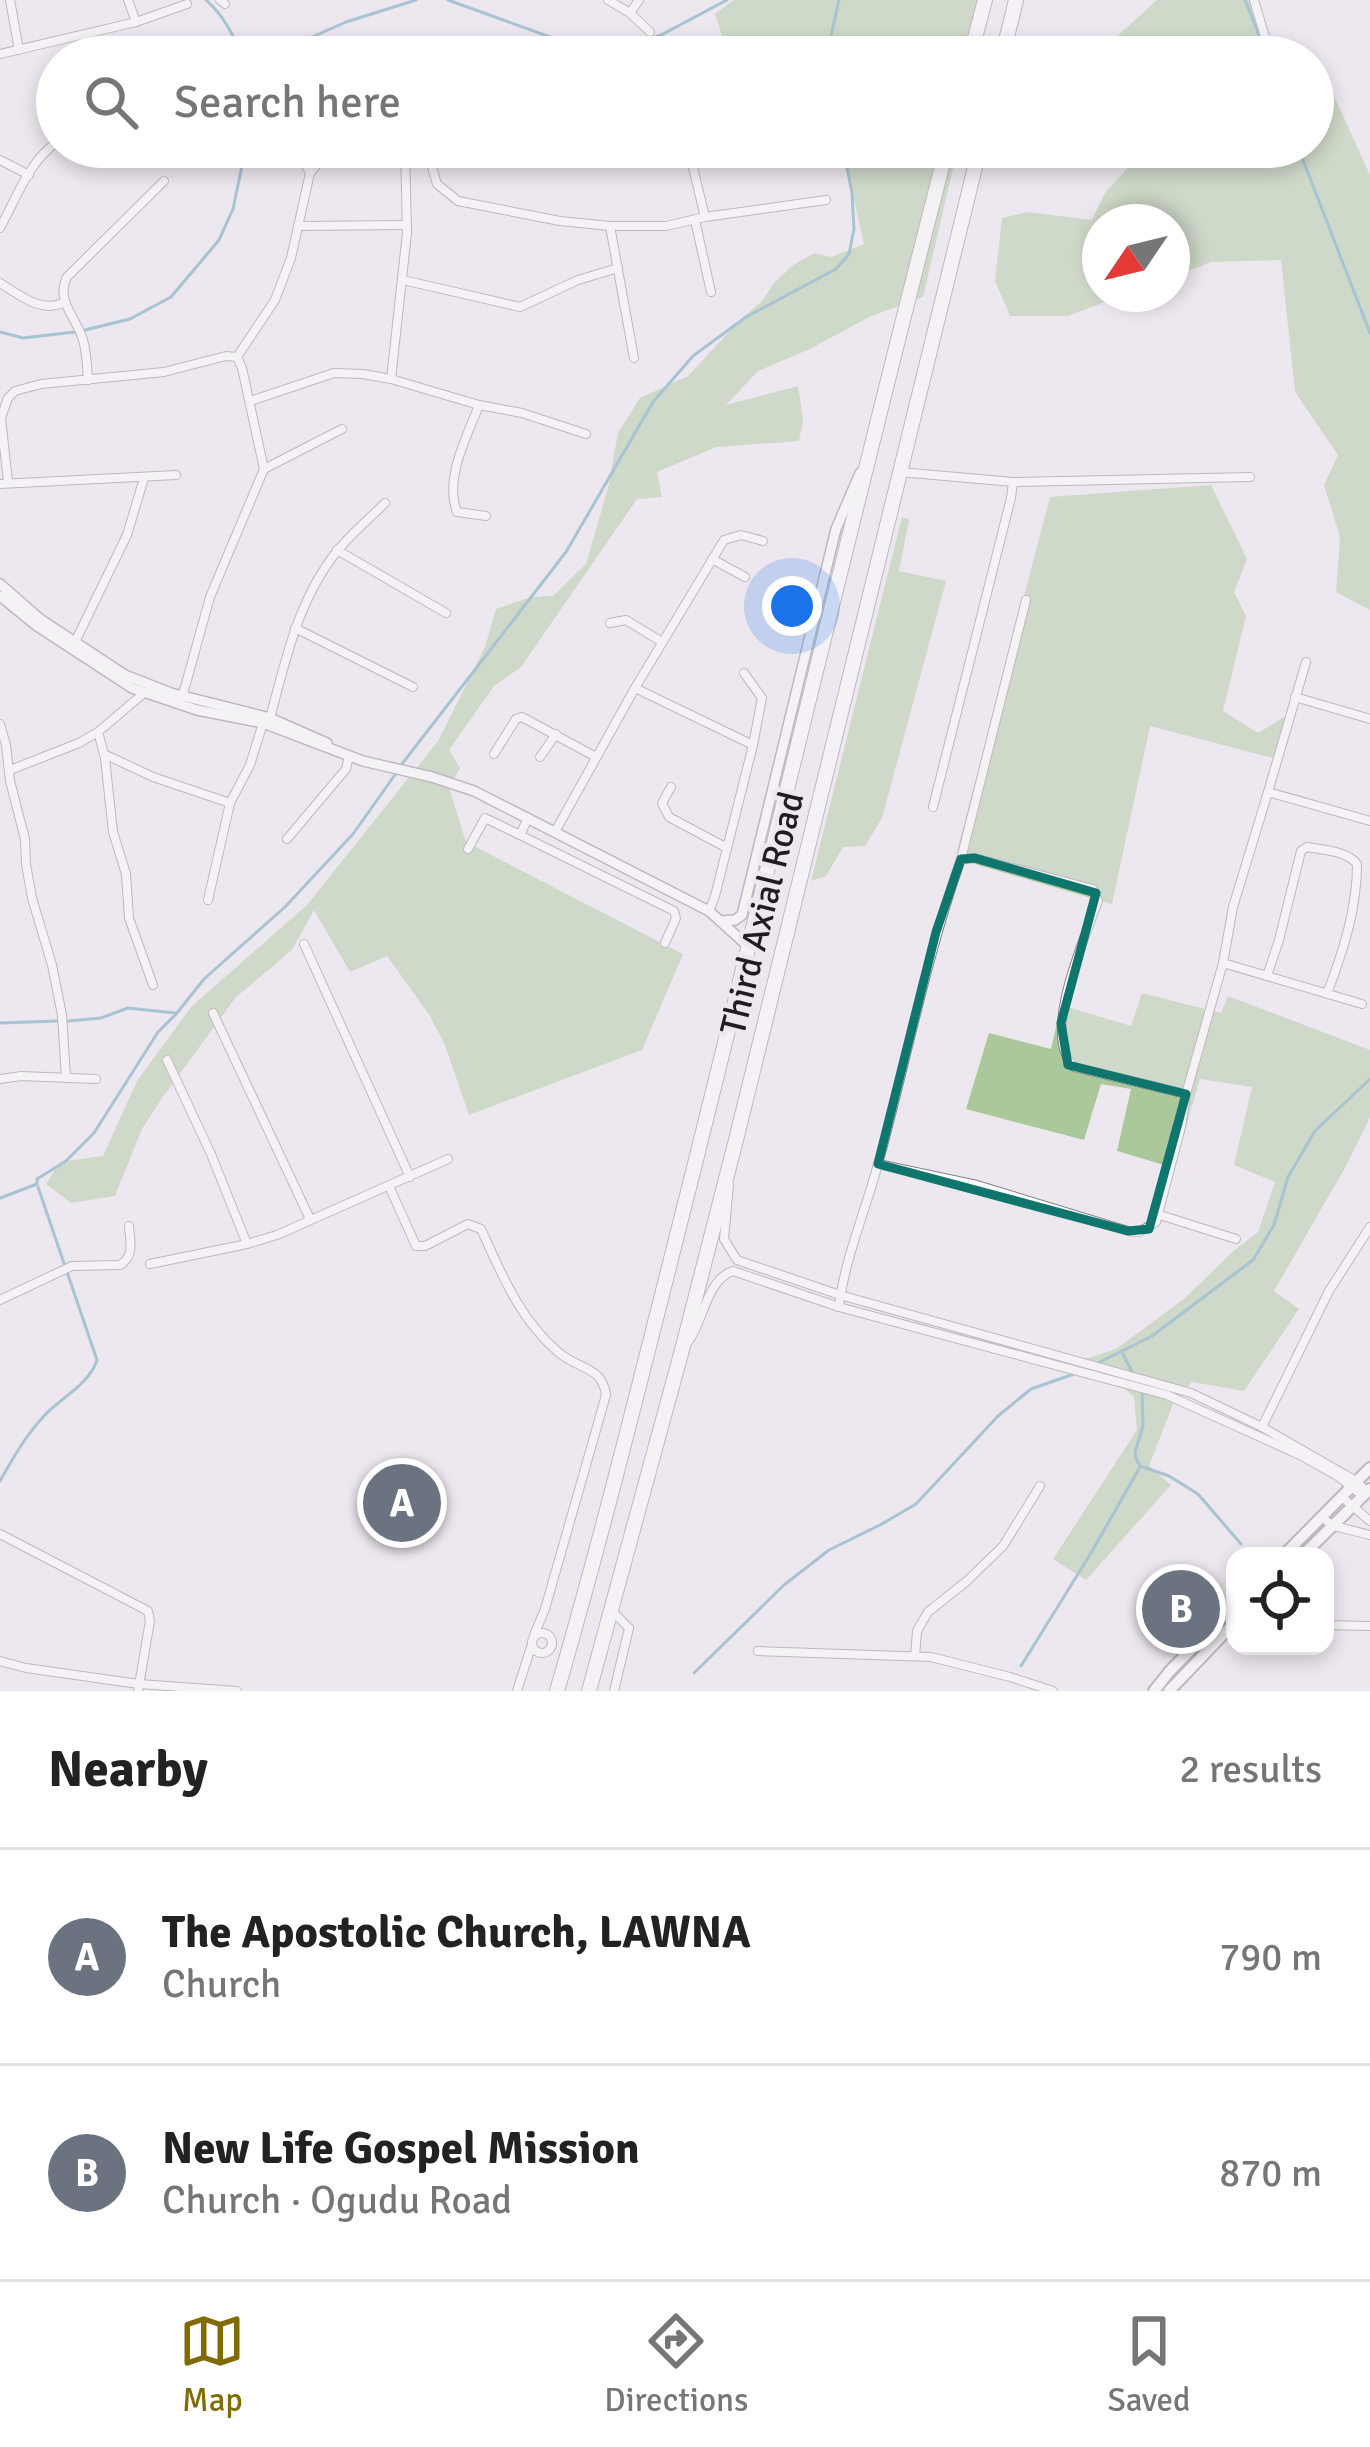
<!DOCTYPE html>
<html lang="en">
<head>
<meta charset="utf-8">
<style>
	:root { --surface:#fff; --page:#f6f6f6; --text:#222; --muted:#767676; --line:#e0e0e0; --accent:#816b04 }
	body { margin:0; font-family:Signika,sans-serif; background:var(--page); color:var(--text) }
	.controls { position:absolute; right:36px; bottom:36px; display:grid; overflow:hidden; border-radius:24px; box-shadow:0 6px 18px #0003 }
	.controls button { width:108px; height:108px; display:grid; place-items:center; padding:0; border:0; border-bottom:3px solid var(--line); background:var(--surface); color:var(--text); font:60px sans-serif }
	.compass { position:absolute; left:1082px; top:204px; width:108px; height:108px; border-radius:50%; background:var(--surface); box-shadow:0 6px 18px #0003; rotate:235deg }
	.you { position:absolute; left:792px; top:606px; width:42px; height:42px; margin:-30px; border:9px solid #fff; border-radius:50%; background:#1a73e8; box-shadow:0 0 0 18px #1a73e833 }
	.badge { display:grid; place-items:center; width:78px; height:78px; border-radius:50%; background:var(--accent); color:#fff; font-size:39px; font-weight:700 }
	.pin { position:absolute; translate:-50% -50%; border:6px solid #fff; box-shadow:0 3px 12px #0006 }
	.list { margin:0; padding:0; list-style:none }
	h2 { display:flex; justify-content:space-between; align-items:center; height:156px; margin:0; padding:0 48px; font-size:51px }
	h2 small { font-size:39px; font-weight:400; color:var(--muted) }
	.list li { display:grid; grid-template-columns:78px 1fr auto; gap:36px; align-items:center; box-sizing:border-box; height:216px; padding:0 48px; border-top:3px solid var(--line) }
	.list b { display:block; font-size:45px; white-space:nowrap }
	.list p { margin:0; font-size:39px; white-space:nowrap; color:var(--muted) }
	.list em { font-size:39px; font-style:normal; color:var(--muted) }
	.icon { flex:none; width:66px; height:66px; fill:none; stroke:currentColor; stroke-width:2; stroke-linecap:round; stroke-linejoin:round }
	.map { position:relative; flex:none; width:1370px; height:1691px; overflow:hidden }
	.search { position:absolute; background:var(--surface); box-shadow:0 6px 18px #0003; left:36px; right:36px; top:36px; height:132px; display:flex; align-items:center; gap:30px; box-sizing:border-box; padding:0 42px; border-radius:66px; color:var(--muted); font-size:45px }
	.sheet { height:588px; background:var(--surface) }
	nav { display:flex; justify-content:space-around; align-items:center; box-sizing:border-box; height:168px; border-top:3px solid var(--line); background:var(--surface); font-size:33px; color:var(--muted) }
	nav a { display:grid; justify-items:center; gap:6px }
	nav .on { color:var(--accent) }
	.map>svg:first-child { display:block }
</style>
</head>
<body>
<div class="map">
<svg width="1370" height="1691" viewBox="0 0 1370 1691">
	<rect width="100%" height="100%" fill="#ede8ef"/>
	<!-- green -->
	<g fill="#abc89b">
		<path d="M734 0H989L977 57H729L715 14Z"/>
		<path d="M1157 0H1250L1268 57H1124L1114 39Z"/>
		<path d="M1324 74 1370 175V610L1336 592 1340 537 1324 485 1338 455 1295 392 1281 260 1211 262 1172 277V222H1100V294H1126L1068 316H1010L995 281 1002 218 1027 212 1092 220 1106 191 1129 167 1160 147H1313V76Z"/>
		<path d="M842 147H958L923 297 869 317 810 349 758 371 726 405 798 386 803 420 799 441 716 447 657 472 662 497 637 499 521 667 494 686 449 750 460 768 449 788 466 842 683 954 642 1050 469 1115 445 1045 430 1016 387 956 350 972 314 910 292 950 236 997 162 1098 142 1129 115 1196 71 1203 46 1184 60 1162 103 1156 137 1081 191 1007 307 905 438 741 485 647 496 609 531 597 553 596 586 564 608 488 618 433 640 398 688 376 739 321 763 300 773 284 792 266 814 253 831 257 864 244Z"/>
		<path d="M1211 485 1247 559 1234 592 1246 616 1223 711 1258 733 1289 714 1277 759 1150 726 1112 904 978 865 957 851 1050 497Z"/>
		<path d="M902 517 909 520 899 571 946 581 882 818 865 846 843 847 826 876 811 881Z"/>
		<path d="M1142 993 1221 1013 1228 996 1370 1050V1117L1346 1166 1274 1291 1299 1309 1244 1391 1192 1382 1175 1399 1149 1466 1171 1485 1086 1580 1053 1559 1137 1430 1134 1397 1110 1376 1085 1379 1083 1360 1116 1349 1185 1298 1231 1253 1258 1232 1275 1182 1234 1165 1252 1087 1200 1079 1174 1168 1117 1151 1131 1089 1101 1084 1084 1140 966 1109 989 1033 1051 1049 1061 1005 1131 1026Z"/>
	</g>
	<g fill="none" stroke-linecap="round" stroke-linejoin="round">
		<!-- stream -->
		<g stroke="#5697b0" stroke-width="3">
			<path d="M206 0C224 16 233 35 243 57"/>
			<path d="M448 0 586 50 611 51 634 46 663 34 727 0"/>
			<path d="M1245 0 1267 55"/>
			<path d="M267 57 346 22 416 0"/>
			<path d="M833 57 831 36 839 0"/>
			<path d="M1298 147 1370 333"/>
			<path d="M85 330 130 319 171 297 219 240 233 209 246 147"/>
			<path d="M0 332 23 338 75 332"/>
			<path d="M402 764 566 552 653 402 693 356 746 317 836 269 849 254 854 229 852 193 843 147"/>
			<path d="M68 1021 101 1018 128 1008 175 1013"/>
			<path d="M0 1023 58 1021"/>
			<path d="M0 1198 37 1184V1179L66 1161 94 1133 158 1032 177 1013 204 979 285 907 353 834 397 772"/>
			<path d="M1123 1354 1132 1372"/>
			<path d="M1100 1362 1152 1336 1253 1260 1274 1225 1288 1177 1315 1131 1370 1079"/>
			<path d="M1142 1392 1143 1426 1135 1452 1136 1459 1140 1466 1169 1476 1198 1494 1241 1544"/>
			<path d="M0 1481C13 1458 26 1435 44 1416 60 1398 89 1385 97 1360L38 1187"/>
			<path d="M1021 1666 1091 1553 1140 1467"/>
			<path d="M694 1673 784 1585 829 1550 880 1525 916 1504 998 1416 1031 1389 1074 1374"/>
		</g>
		<!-- minor casing -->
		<g stroke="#847f85" stroke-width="10">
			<g id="minor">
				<path d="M10 0 19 50"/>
				<path d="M128 0 136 22"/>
				<path d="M220 0 225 4"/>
				<path d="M608 0 630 13 650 32"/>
				<path d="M1254 0 1271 57"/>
				<path d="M630 13 639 0"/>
				<path d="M331 49 415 57"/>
				<path d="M0 54 136 22 187 4"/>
				<path d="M660 54 661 57"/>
				<path d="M296 147 310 173"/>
				<path d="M426 147 437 184 458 201 560 221 610 226H666L705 217 826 200"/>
				<path d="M688 147 705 217"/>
				<path d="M0 160 29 175"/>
				<path d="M695 220 711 292"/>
				<path d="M298 226 407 225"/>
				<path d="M610 226 634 358"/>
				<path d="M0 228C16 199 29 161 57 142"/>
				<path d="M403 280 520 307 578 280 618 268"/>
				<path d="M0 283C20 295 40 313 63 303"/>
				<path d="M391 379 407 233 405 147"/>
				<path d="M88 380C87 367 87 353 83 340 77 318 55 301 67 277L164 181"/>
				<path d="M250 401 334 373 363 374 391 379 479 405 522 413 586 434"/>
				<path d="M479 405C467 437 444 478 457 512L486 516"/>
				<path d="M264 469 342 429"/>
				<path d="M900 472 1013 482 1250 477"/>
				<path d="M8 482 1 418 8 398 15 391 41 384 164 372 226 356 237 357"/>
				<path d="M0 484 176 475"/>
				<path d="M337 550 446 613"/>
				<path d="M712 559 745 577"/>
				<path d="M610 623 626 620 662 642"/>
				<path d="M295 628 413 687"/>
				<path d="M75 642 127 535 144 478"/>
				<path d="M1306 662 1268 792 1370 821"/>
				<path d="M635 688 753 745"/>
				<path d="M1295 697 1370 719"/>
				<path d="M182 698 210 597 264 469 242 368 237 357 275 300 291 258 310 173 322 159 343 147"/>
				<path d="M270 718C286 659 298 599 338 550 352 533 370 518 385 503"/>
				<path d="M0 724 6 745 10 781 25 839 26 864 32 898 52 965 62 1015 66 1078"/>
				<path d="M98 732 105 758 113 832 126 874 129 918 153 985"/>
				<path d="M104 754 153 777 230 803"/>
				<path d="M494 754 516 719 522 717 596 757"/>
				<path d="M540 757 556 734"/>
				<path d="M10 770 79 743 98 732 144 693"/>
				<path d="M671 787 662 803 669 817 727 848"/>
				<path d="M933 807 1011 498 1013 482"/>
				<path d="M528 818 520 835 674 911 676 918 665 943"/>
				<path d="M556 830 635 688 724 540 741 535 763 541"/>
				<path d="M287 839 346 769 349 756"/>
				<path d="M468 849 485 818 520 835"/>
				<path d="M961 859 1026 600"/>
				<path d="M208 900 230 803 250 765 263 723"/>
				<path d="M709 911 715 896 753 745 762 698 744 673"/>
				<path d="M304 944 410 1177"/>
				<path d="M1223 963 1362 1004"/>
				<path d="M1267 976 1279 940 1301 851 1307 847C1323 850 1347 851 1357 864 1357 910 1343 951 1327 994"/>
				<path d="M213 1013 310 1219"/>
				<path d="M167 1060 211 1154 247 1244"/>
				<path d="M0 1079 21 1076 96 1079"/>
				<path d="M878 1164 977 1185 1128 1231 1139 1232 1156 1222 1181 1127 1186 1094 1223 963 1233 907 1268 792"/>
				<path d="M729 1185 724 1239 737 1260 840 1295 1191 1393 1262 1427 1356 1481 1367 1492"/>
				<path d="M389 1186 416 1246H425L468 1224 481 1229C502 1275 519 1318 558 1352 579 1370 602 1366 606 1395L545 1609 534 1635"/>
				<path d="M1160 1215 1236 1239"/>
				<path d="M150 1264 247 1244 277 1235 448 1159"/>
				<path d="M0 1300 72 1266 120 1265C135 1256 130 1241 129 1226"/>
				<path d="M839 1307C844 1261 866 1209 878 1164 906 1062 926 958 961 859L975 858 1093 889 1098 901C1084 940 1041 1034 1074 1067L1186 1094"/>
				<path d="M688 1342C704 1321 706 1280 733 1271L839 1307 1167 1395 1300 1455 1339 1477 1363 1496"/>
				<path d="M1262 1427 1329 1291 1370 1227"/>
				<path d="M1342 1497 1370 1521"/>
				<path d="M1322 1518 1334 1526 1370 1535"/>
				<path d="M0 1534 148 1611 150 1621 138 1691"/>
				<path d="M612 1611 629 1628 614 1691"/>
				<path d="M1325 1625 1370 1626"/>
				<circle cx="542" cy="1643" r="10"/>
				<path d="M758 1651 931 1657 1010 1677 1053 1691"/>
				<path d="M915 1656 917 1631 928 1612 967 1581 1003 1546 1040 1486"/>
				<path d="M0 1661 26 1668 139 1684 237 1691"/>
				<path d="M517 1691 531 1647"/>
			</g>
		</g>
		<!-- tertiary casing -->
		<g stroke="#847f85" stroke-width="12">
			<g id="tertiary">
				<path d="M0 584 40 619 125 675 171 693 270 718 327 743"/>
				<path d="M0 596 37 626 132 688 197 710 263 723 363 761 432 777 474 791 709 911 750 948"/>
				<path d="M721 921 735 920 742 915 836 529 860 473"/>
			</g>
		</g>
		<!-- secondary casing -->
		<g stroke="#847f85" stroke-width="14">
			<g id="secondary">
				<path d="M1283 1556 1370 1468"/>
				<path d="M1302 1556 1370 1489"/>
				<path d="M1154 1691 1169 1672 1235 1604"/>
				<path d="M1169 1691 1235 1622"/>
			</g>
		</g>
		<!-- motorway casing -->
		<g stroke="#847f85" stroke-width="16">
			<g id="motorway">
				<path d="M970 57 985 0"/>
				<path d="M1002 57 1016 0"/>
				<path d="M557 1691C607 1519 649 1345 693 1172 778 830 859 488 947 147"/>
				<path d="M589 1691 682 1350 736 1140 980 147"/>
			</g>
		</g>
		<!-- minor -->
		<use href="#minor" stroke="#fff" stroke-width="8"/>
		<!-- tertiary -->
		<use href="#tertiary" stroke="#fff" stroke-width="9"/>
		<!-- secondary -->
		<use href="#secondary" stroke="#fff" stroke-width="10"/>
		<!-- motorway -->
		<use href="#motorway" stroke="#fff" stroke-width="14"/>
	</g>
	<!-- marked area -->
	<path d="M0 0H1370V1691H0ZM975 858 1096 893 1061 1023 1068 1065 1186 1094 1149 1229 1128 1231 878 1164 936 932 961 859Z" fill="#ede8ef" fill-opacity=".55" fill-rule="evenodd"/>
	<path fill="none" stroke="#0f766e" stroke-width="9" stroke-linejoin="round" d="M975 858 1096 893 1061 1023 1068 1065 1186 1094 1149 1229 1128 1231 878 1164 936 932 961 859Z"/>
	<g text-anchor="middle" stroke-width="10" stroke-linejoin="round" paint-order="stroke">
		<!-- street labels -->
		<g font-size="36" fill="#1f1d1f" stroke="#ede8ef">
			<text transform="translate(761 913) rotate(-76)" y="13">Third Axial Road</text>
		</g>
	</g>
</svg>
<div class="controls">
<button><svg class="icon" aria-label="locate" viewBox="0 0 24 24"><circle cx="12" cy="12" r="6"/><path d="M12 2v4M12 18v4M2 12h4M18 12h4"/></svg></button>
</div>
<svg class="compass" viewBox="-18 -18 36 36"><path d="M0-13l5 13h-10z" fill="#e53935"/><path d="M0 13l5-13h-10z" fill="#767676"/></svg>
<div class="you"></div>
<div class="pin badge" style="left:402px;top:1503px;background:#6b7280">A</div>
<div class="pin badge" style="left:1181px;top:1609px;background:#6b7280">B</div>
<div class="search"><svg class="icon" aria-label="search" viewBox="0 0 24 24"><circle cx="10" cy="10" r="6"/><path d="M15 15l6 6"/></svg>Search here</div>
</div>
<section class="sheet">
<h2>Nearby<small>2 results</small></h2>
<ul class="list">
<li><span class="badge" style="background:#6b7280">A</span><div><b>The Apostolic Church, LAWNA</b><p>Church</p></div><em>790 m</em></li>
<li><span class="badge" style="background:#6b7280">B</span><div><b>New Life Gospel Mission</b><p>Church · Ogudu Road</p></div><em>870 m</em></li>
</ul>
</section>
<nav>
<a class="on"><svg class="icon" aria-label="map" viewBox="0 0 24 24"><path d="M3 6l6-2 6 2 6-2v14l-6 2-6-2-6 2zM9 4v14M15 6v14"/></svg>Map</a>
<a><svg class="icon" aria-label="directions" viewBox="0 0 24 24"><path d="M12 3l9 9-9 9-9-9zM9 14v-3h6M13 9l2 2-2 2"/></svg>Directions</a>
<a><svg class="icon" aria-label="saved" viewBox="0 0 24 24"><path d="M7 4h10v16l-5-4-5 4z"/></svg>Saved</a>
</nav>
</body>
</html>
